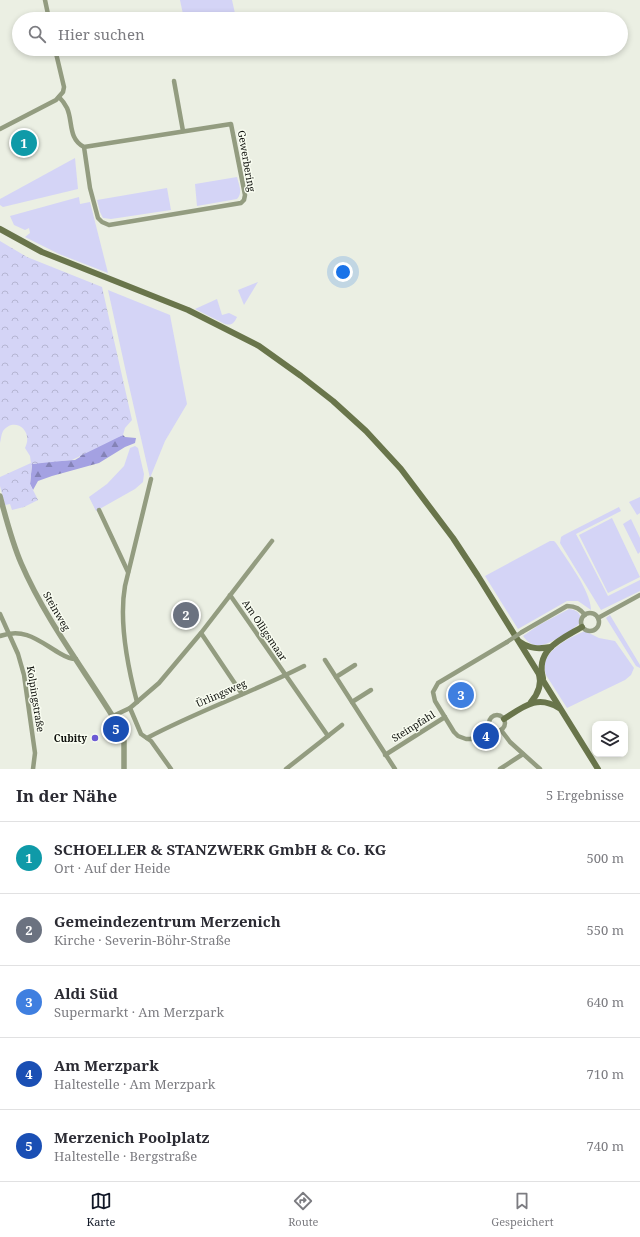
<!DOCTYPE html>
<html lang="de">
<head>
<meta charset="utf-8">
<style>
	:root { --surface:#fff; --page:#f2f2f3; --text:#2b2b33; --muted:#7c7c81; --line:#e1e1e2; --accent:#111827 }
	body { margin:0; font-family:"Noto Serif",serif; background:var(--page); color:var(--text) }
	.controls { position:absolute; right:12px; bottom:12px; display:grid; overflow:hidden; border-radius:8px; box-shadow:0 2px 6px #0003 }
	.controls button { width:36px; height:36px; display:grid; place-items:center; padding:0; border:0; border-bottom:1px solid var(--line); background:var(--surface); color:var(--text); font:20px sans-serif }
	.you { position:absolute; left:343px; top:272px; width:14px; height:14px; margin:-10px; border:3px solid #fff; border-radius:50%; background:#1a73e8; box-shadow:0 0 0 6px #1a73e833 }
	.badge { display:grid; place-items:center; width:26px; height:26px; border-radius:50%; background:var(--accent); color:#fff; font-size:13px; font-weight:700 }
	.pin { position:absolute; translate:-50% -50%; border:2px solid #fff; box-shadow:0 1px 4px #0006 }
	.list { margin:0; padding:0; list-style:none }
	h2 { display:flex; justify-content:space-between; align-items:center; height:52px; margin:0; padding:0 16px; font-size:17px }
	h2 small { font-size:13px; font-weight:400; color:var(--muted) }
	.list li { display:grid; grid-template-columns:26px 1fr auto; gap:12px; align-items:center; box-sizing:border-box; height:72px; padding:0 16px; border-top:1px solid var(--line) }
	.list b { display:block; font-size:15px; white-space:nowrap }
	.list p { margin:0; font-size:13px; white-space:nowrap; color:var(--muted) }
	.list em { font-size:13px; font-style:normal; color:var(--muted) }
	.icon { flex:none; width:22px; height:22px; fill:none; stroke:currentColor; stroke-width:2; stroke-linecap:round; stroke-linejoin:round }
	.map { position:relative; flex:none; width:640px; height:769px; overflow:hidden }
	.search { position:absolute; background:var(--surface); box-shadow:0 2px 6px #0003; left:12px; right:12px; top:12px; height:44px; display:flex; align-items:center; gap:10px; box-sizing:border-box; padding:0 14px; border-radius:22px; color:var(--muted); font-size:15px }
	.sheet { height:412px; background:var(--surface) }
	nav { display:flex; justify-content:space-around; align-items:center; box-sizing:border-box; height:56px; border-top:1px solid var(--line); background:var(--surface); font-size:11px; color:var(--muted) }
	nav a { display:grid; justify-items:center; gap:2px }
	nav .on { color:var(--accent) }
	.map>svg:first-child { display:block }
</style>
</head>
<body>
<div class="map">
<svg width="640" height="769" viewBox="0 0 640 769">
	<defs>
		<pattern id="forest-firs" width="22" height="20" patternUnits="userSpaceOnUse"><rect width="22" height="20" fill="#a4a1e2"/><path d="M5 1l3.5 6h-7zM16 11l3.5 6h-7z" fill="#8482b6"/></pattern>
		<pattern id="park-crowns" width="20" height="18" patternUnits="userSpaceOnUse"><rect width="20" height="18" fill="#d4d4f6"/><path d="M2 6a3 3 0 1 1 6 0M12 15a3 3 0 1 1 6 0" fill="none" stroke="#b5b5d2"/></pattern>
	</defs>
	<rect width="100%" height="100%" fill="#ebefe3"/>
	<!-- grass -->
	<g fill="#d4d4f6">
		<path d="M180 0H232L236 18 184 19Z"/>
		<path d="M75 158 78 189 3 207 0 205V199Z"/>
		<path d="M237 177C239 185 243 193 237 199L197 206 195 184Z"/>
		<path d="M167 188 171 210 111 219 103 218 100 212 97 200Z"/>
		<path d="M79 197 80 204 90 202 108 273 59 254 25 237 30 233 29 228 25 230 14 225 10 216Z"/>
		<path d="M258 282 244 305 238 290Z"/>
		<path d="M108 290 170 315 187 404 165 441 150 478 127 377Z"/>
		<path d="M217 299 222 315 229 313 237 317C234 323 232 326 225 324L195 309Z"/>
		<path d="M135 446 138 448 144 474 143 482 135 489 96 511 89 497 107 484 124 466 130 448Z"/>
		<path d="M640 497V513L637 515 629 502Z"/>
		<path d="M619 507 621 511 576 534 608 596 640 580V591L601 610 560 543 561 537 564 535Z"/>
		<path d="M612 518 640 577 608 593 579 535Z"/>
		<path d="M631 519 640 538V552L638 554 623 524Z"/>
		<path d="M550 541H554L556 543C567 560 591 591 591 610L578 601H567L518 629 485 576Z"/>
		<path d="M569 609C578 610 583 615 579 624 574 628 568 632 563 635 549 643 535 653 523 636L539 625Z"/>
		<path d="M610 615 640 665V668L636 666 606 618Z"/>
		<path d="M585 631 599 638 615 641 634 668 631 675 625 680 567 708 546 675C540 657 556 646 570 638 575 636 579 633 585 631Z"/>
	</g>
	<!-- forest -->
	<path fill="url(#forest-firs)" d="M123 435 125 437 136 438 135 443 125 447 99 463 52 476 38 481 33 490 30 484 32 464 50 461 75 460 80 457 84 445H94Z"/>
	<!-- park -->
	<path fill="url(#park-crowns)" d="M0 241 27 257 102 287 132 420 125 428 123 435 72 460 32 464 30 484 38 500 24 507 12 510 10 504 5 505 0 486V477L31 463 30 456 25 448C34 430 14 416 3 431 1 435 1 439 0 443Z"/>
	<g fill="none" stroke-linecap="round" stroke-linejoin="round">
		<!-- minor -->
		<g stroke="#939c80" stroke-width="4.5">
			<path d="M45 0 49 19"/>
			<path d="M174 81 183 131"/>
			<path d="M59 97C62 100 65 104 67 108 73 121 68 139 84 147L231 124 245 195 244 200 241 203 109 225 102 222 98 218 90 188 84 147"/>
			<path d="M0 129 56 100 63 92 64 87 55 49"/>
			<path d="M99 510 128 572"/>
			<path d="M230 595 328 736"/>
			<circle cx="590" cy="622" r="9"/>
			<path d="M0 614 18 654 24 675 35 753 33 769"/>
			<path d="M598 618 640 595"/>
			<path d="M522 632 567 606C576 606 580 609 585 615"/>
			<path d="M201 633 242 694"/>
			<path d="M0 636C26 627 40 642 61 654 66 657 70 659 76 659"/>
			<path d="M325 660 395 769"/>
			<path d="M336 677 355 665"/>
			<path d="M137 702C128 668 119 620 125 586L151 479"/>
			<path d="M352 702 371 690"/>
			<path d="M130 708 141 734 151 741 171 769"/>
			<circle cx="497" cy="723" r="8"/>
			<path d="M113 716 130 708 159 683 201 633 272 541"/>
			<path d="M491 727 471 739H466L458 736 454 732 435 701 433 692 438 683 507 642"/>
			<path d="M501 730 510 742 540 769"/>
			<path d="M147 738C198 711 253 692 304 666"/>
			<path d="M385 755 445 717"/>
			<path d="M286 769 342 725"/>
			<path d="M500 769 523 754"/>
		</g>
		<!-- tertiary -->
		<path stroke="#939c80" stroke-width="5.5" d="M0 496C6 519 12 542 21 563 46 621 86 672 118 725L124 741V769"/>
		<!-- secondary -->
		<g stroke="#69754b" stroke-width="6">
			<path d="M0 229 42 252 188 310 259 346 301 376 333 401 366 431 401 469 453 538 478 576 598 769"/>
			<path d="M520 642C530 649 539 649 551 647"/>
			<path d="M543 678C535 649 562 639 582 627"/>
			<path d="M531 702C538 694 542 685 539 674"/>
			<path d="M504 719C523 707 537 694 559 708"/>
		</g>
		<!-- minor-bridge -->
		<path stroke="#939c80" stroke-width="4.5" d="M507 642 522 632"/>
	</g>
	<!-- markers -->
	<circle fill="#6c5ad4" stroke="#f8fcf0" stroke-width="1.5" cx="95" cy="738" r="4"/>
	<g text-anchor="middle" stroke-width="3" stroke-linejoin="round" paint-order="stroke">
		<!-- street labels -->
		<g font-size="10" fill="#0e100c" stroke="#f8fcf0">
			<text transform="translate(247 161) rotate(80)" y="4">Gewerbering</text>
			<text transform="translate(57 611) rotate(60)" y="4">Steinweg</text>
			<text transform="translate(265 630) rotate(56)" y="4">Am Olligsmaar</text>
			<text transform="translate(221 693) rotate(-24)" y="4">Ürlingsweg</text>
			<text transform="translate(36 699) rotate(81)" y="4">Kolpingstraße</text>
			<text transform="translate(413 726) rotate(-32)" y="4">Steinpfahl</text>
		</g>
		<!-- poi labels -->
		<g font-size="10" font-weight="bold" fill="#0e100c" stroke="#f8fcf0" text-anchor="end">
			<text x="87" y="742">Cubity</text>
		</g>
	</g>
</svg>
<div class="controls">
<button><svg class="icon" aria-label="layers" viewBox="0 0 24 24"><path d="M12 4l9 5-9 5-9-5zM3 14l9 5 9-5"/></svg></button>
</div>
<div class="you"></div>
<div class="pin badge" style="left:24px;top:143px;background:#0f9aa8">1</div>
<div class="pin badge" style="left:186px;top:615px;background:#6b7280">2</div>
<div class="pin badge" style="left:461px;top:695px;background:#3f7fe0">3</div>
<div class="pin badge" style="left:486px;top:736px;background:#1a4fb4">4</div>
<div class="pin badge" style="left:116px;top:729px;background:#1a4fb4">5</div>
<div class="search"><svg class="icon" aria-label="search" viewBox="0 0 24 24"><circle cx="10" cy="10" r="6"/><path d="M15 15l6 6"/></svg>Hier suchen</div>
</div>
<section class="sheet">
<h2>In der Nähe<small>5 Ergebnisse</small></h2>
<ul class="list">
<li><span class="badge" style="background:#0f9aa8">1</span><div><b>SCHOELLER &amp; STANZWERK GmbH &amp; Co. KG</b><p>Ort · Auf der Heide</p></div><em>500 m</em></li>
<li><span class="badge" style="background:#6b7280">2</span><div><b>Gemeindezentrum Merzenich</b><p>Kirche · Severin-Böhr-Straße</p></div><em>550 m</em></li>
<li><span class="badge" style="background:#3f7fe0">3</span><div><b>Aldi Süd</b><p>Supermarkt · Am Merzpark</p></div><em>640 m</em></li>
<li><span class="badge" style="background:#1a4fb4">4</span><div><b>Am Merzpark</b><p>Haltestelle · Am Merzpark</p></div><em>710 m</em></li>
<li><span class="badge" style="background:#1a4fb4">5</span><div><b>Merzenich Poolplatz</b><p>Haltestelle · Bergstraße</p></div><em>740 m</em></li>
</ul>
</section>
<nav>
<a class="on"><svg class="icon" aria-label="map" viewBox="0 0 24 24"><path d="M3 6l6-2 6 2 6-2v14l-6 2-6-2-6 2zM9 4v14M15 6v14"/></svg>Karte</a>
<a><svg class="icon" aria-label="directions" viewBox="0 0 24 24"><path d="M12 3l9 9-9 9-9-9zM9 14v-3h6M13 9l2 2-2 2"/></svg>Route</a>
<a><svg class="icon" aria-label="saved" viewBox="0 0 24 24"><path d="M7 4h10v16l-5-4-5 4z"/></svg>Gespeichert</a>
</nav>
</body>
</html>
